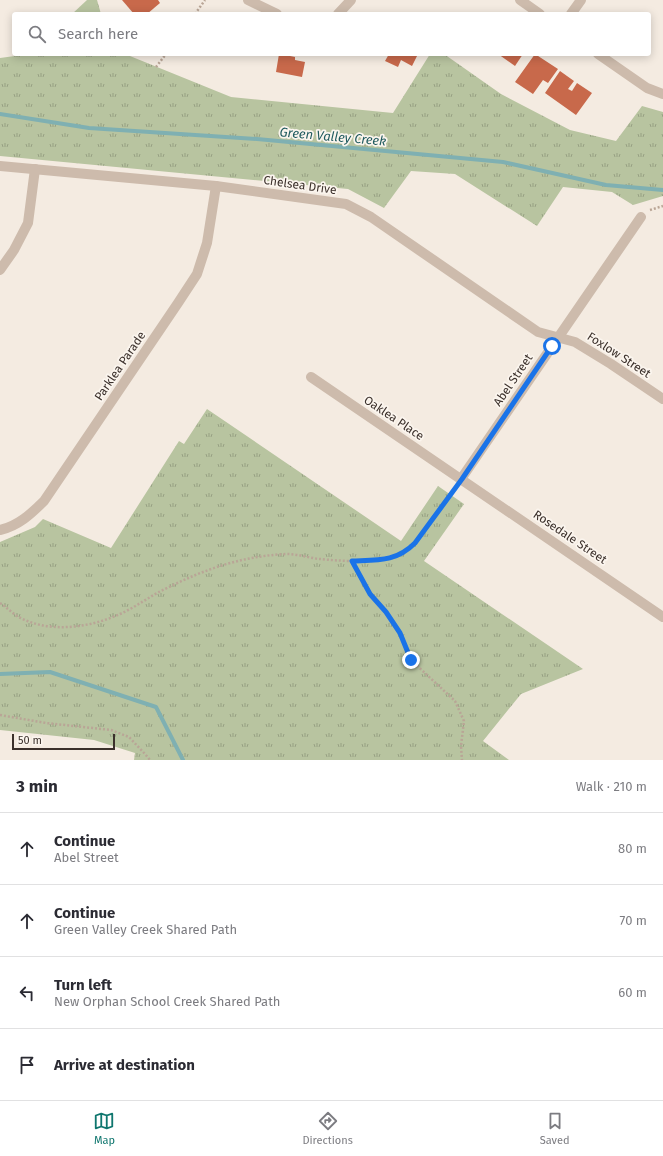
<!DOCTYPE html>
<html lang="en">
<head>
<meta charset="utf-8">
<style>
	:root { --surface:#fff; --page:#f7f7f7; --text:#2b2b33; --muted:#7c7c81; --line:#e1e1e2; --accent:#0f766e }
	body { margin:0; font-family:"Fira Sans",sans-serif; background:var(--page); color:var(--text) }
	.scale { position:absolute; left:12px; bottom:10px; width:103px; box-sizing:border-box; padding-left:4px; border:2px solid #3b302b; border-top:0; font-size:11px; line-height:14px; white-space:nowrap; color:#3b302b; -webkit-text-stroke:3px #fbf5ee; paint-order:stroke }
	.stop { position:absolute; width:12px; height:12px; margin:-9px; border:3px solid #1a73e8; border-radius:50%; background:#fff }
	.stop.end { background:#1a73e8; border-color:#fff; box-shadow:0 1px 4px #0008 }
	.list { margin:0; padding:0; list-style:none }
	h2 { display:flex; justify-content:space-between; align-items:center; height:52px; margin:0; padding:0 16px; font-size:17px }
	h2 small { font-size:13px; font-weight:400; color:var(--muted) }
	.list li { display:grid; grid-template-columns:26px 1fr auto; gap:12px; align-items:center; box-sizing:border-box; height:72px; padding:0 16px; border-top:1px solid var(--line) }
	.list b { display:block; font-size:15px; white-space:nowrap }
	.list p { margin:0; font-size:13px; white-space:nowrap; color:var(--muted) }
	.list em { font-size:13px; font-style:normal; color:var(--muted) }
	.icon { flex:none; width:22px; height:22px; fill:none; stroke:currentColor; stroke-width:2; stroke-linecap:round; stroke-linejoin:round }
	.map { position:relative; flex:none; width:663px; height:760px; overflow:hidden }
	.search { position:absolute; background:var(--surface); box-shadow:0 2px 10px #0003; left:12px; right:12px; top:12px; height:44px; display:flex; align-items:center; gap:10px; box-sizing:border-box; padding:0 14px; border-radius:4px; color:var(--muted); font-size:15px }
	.sheet { height:340px; background:var(--surface) }
	nav { display:flex; justify-content:space-around; align-items:center; box-sizing:border-box; height:56px; border-top:1px solid var(--line); background:var(--surface); font-size:11px; color:var(--muted) }
	nav a { display:grid; justify-items:center; gap:2px }
	nav .on { color:var(--accent) }
	.map>svg:first-child { display:block }
</style>
</head>
<body>
<div class="map">
<svg width="663" height="760" viewBox="0 0 663 760">
	<defs>
		<pattern id="park-tufts" width="24" height="20" patternUnits="userSpaceOnUse"><rect width="24" height="20" fill="#b8c4a0"/><path d="M3 7l-1-3M5 7V3M7 7l1-3M15 17l-1-3M17 17v-4M19 17l1-3" fill="none" stroke="#97a083"/></pattern>
	</defs>
	<rect width="100%" height="100%" fill="#f4ebe1"/>
	<!-- park -->
	<g fill="url(#park-tufts)">
		<path d="M87 0H97L101 14H72Z"/>
		<path d="M29 54H125L231 97 393 113 430 54H444L501 94 570 130 616 141 642 106 663 112V196L633 205 612 192 563 187 537 226 455 174 411 171 384 208 348 189 0 156V58Z"/>
		<path d="M207 409 401 541 438 486 464 504 424 561 583 669 521 694 483 741 509 760H134L135 753 94 740 0 730V542L35 527 43 519 111 548 179 441 184 444Z"/>
	</g>
	<g fill="none" stroke-linecap="round" stroke-linejoin="round">
		<!-- stream -->
		<g stroke="#7fb0b2" stroke-width="4">
			<path d="M0 114 89 128 257 139 503 162 606 185 663 190"/>
			<path d="M0 674 50 672 156 707 183 760"/>
		</g>
	</g>
	<!-- building -->
	<g fill="#c8694b">
		<path d="M122 0H158L160 3 147 14H134Z"/>
		<path d="M279 54H290V56L295 57V60L305 62 302 77 276 72Z"/>
		<path d="M389 54H418L412 66 401 60 398 67 385 61Z"/>
		<path d="M498 54H523L515 66Z"/>
		<path d="M535 54 558 69 548 83 543 80 533 94 515 82Z"/>
		<path d="M560 71 574 81 568 89 572 91 577 83 592 93 576 115 545 93Z"/>
	</g>
	<g fill="none" stroke-linecap="round" stroke-linejoin="round">
		<!-- path -->
		<g stroke="#b9a596" stroke-width="2.5" stroke-dasharray="2 2" stroke-linecap="butt">
			<path d="M195 14 205 0"/>
			<path d="M156 67 166 54"/>
			<path d="M650 210 663 206"/>
			<path d="M352 561 371 594 386 612 400 633 411 660 455 701 464 721 461 746 462 760"/>
			<path d="M0 603C6 607 11 612 17 616 48 634 89 628 120 614 136 607 150 596 165 589 205 569 242 556 287 554 298 554 309 558 320 559 339 561 375 563 393 558 402 555 408 549 415 543L454 489"/>
			<path d="M0 715 46 723 111 730 129 737 145 754 150 760"/>
		</g>
		<!-- street -->
		<g stroke="#cdbbac" stroke-width="10">
			<path d="M248 0 277 14"/>
			<path d="M520 0 540 14"/>
			<path d="M338 14 351 0"/>
			<path d="M571 14 581 0"/>
			<path d="M598 54 647 88 663 94"/>
			<path d="M0 166 216 186 346 204 371 217 538 332 575 342 611 364 663 399"/>
			<path d="M0 270 14 250 28 223 35 169"/>
			<path d="M311 377 663 617"/>
			<path d="M461 479 641 217"/>
			<path d="M0 530C18 526 31 514 44 501L178 303 197 274 207 243 216 186"/>
		</g>
	</g>
	<g fill="none" stroke-linecap="round" stroke-linejoin="round">
		<!-- route -->
		<path stroke="#1a73e8" stroke-width="5" d="M411 660 400 633 386 612 370 594 352 561C378 560 396 562 415 543L462 479 552 346"/>
	</g>
	<g text-anchor="middle" stroke-width="3.5" stroke-linejoin="round" paint-order="stroke">
		<!-- street labels -->
		<g font-size="12" fill="#3b302b" stroke="#fbf5ee">
			<text transform="translate(300 185) rotate(8)" y="4">Chelsea Drive</text>
			<text transform="translate(619 355) rotate(33)" y="4">Foxlow Street</text>
			<text transform="translate(120 366) rotate(-56)" y="4">Parklea Parade</text>
			<text transform="translate(513 380) rotate(-56)" y="4">Abel Street</text>
			<text transform="translate(394 418) rotate(34)" y="4">Oaklea Place</text>
			<text transform="translate(570 537) rotate(34)" y="4">Rosedale Street</text>
		</g>
		<!-- water labels -->
		<g font-size="13" font-style="italic" fill="#1f5a5e" stroke="#fbf5ee">
			<text transform="translate(333 136) rotate(5)" y="5">Green Valley Creek</text>
		</g>
	</g>
</svg>
<div class="scale">50 m</div>
<div class="stop" style="left:552px;top:346px"></div>
<div class="stop end" style="left:411px;top:660px"></div>
<div class="search"><svg class="icon" aria-label="search" viewBox="0 0 24 24"><circle cx="10" cy="10" r="6"/><path d="M15 15l6 6"/></svg>Search here</div>
</div>
<section class="sheet">
<h2>3 min<small>Walk · 210 m</small></h2>
<ul class="list">
<li><svg class="icon" aria-label="ahead" viewBox="0 0 24 24"><path d="M12 20V5M6 11l6-6 6 6"/></svg><div><b>Continue</b><p>Abel Street</p></div><em>80 m</em></li>
<li><svg class="icon" aria-label="ahead" viewBox="0 0 24 24"><path d="M12 20V5M6 11l6-6 6 6"/></svg><div><b>Continue</b><p>Green Valley Creek Shared Path</p></div><em>70 m</em></li>
<li><svg class="icon" aria-label="left" viewBox="0 0 24 24"><path d="M17 20v-9H6M10 6l-5 5 5 5"/></svg><div><b>Turn left</b><p>New Orphan School Creek Shared Path</p></div><em>60 m</em></li>
<li><svg class="icon" aria-label="arrive" viewBox="0 0 24 24"><path d="M6 21V4h12l-3 4 3 4H6"/></svg><div><b>Arrive at destination</b></div></li>
</ul>
</section>
<nav>
<a class="on"><svg class="icon" aria-label="map" viewBox="0 0 24 24"><path d="M3 6l6-2 6 2 6-2v14l-6 2-6-2-6 2zM9 4v14M15 6v14"/></svg>Map</a>
<a><svg class="icon" aria-label="directions" viewBox="0 0 24 24"><path d="M12 3l9 9-9 9-9-9zM9 14v-3h6M13 9l2 2-2 2"/></svg>Directions</a>
<a><svg class="icon" aria-label="saved" viewBox="0 0 24 24"><path d="M7 4h10v16l-5-4-5 4z"/></svg>Saved</a>
</nav>
</body>
</html>
